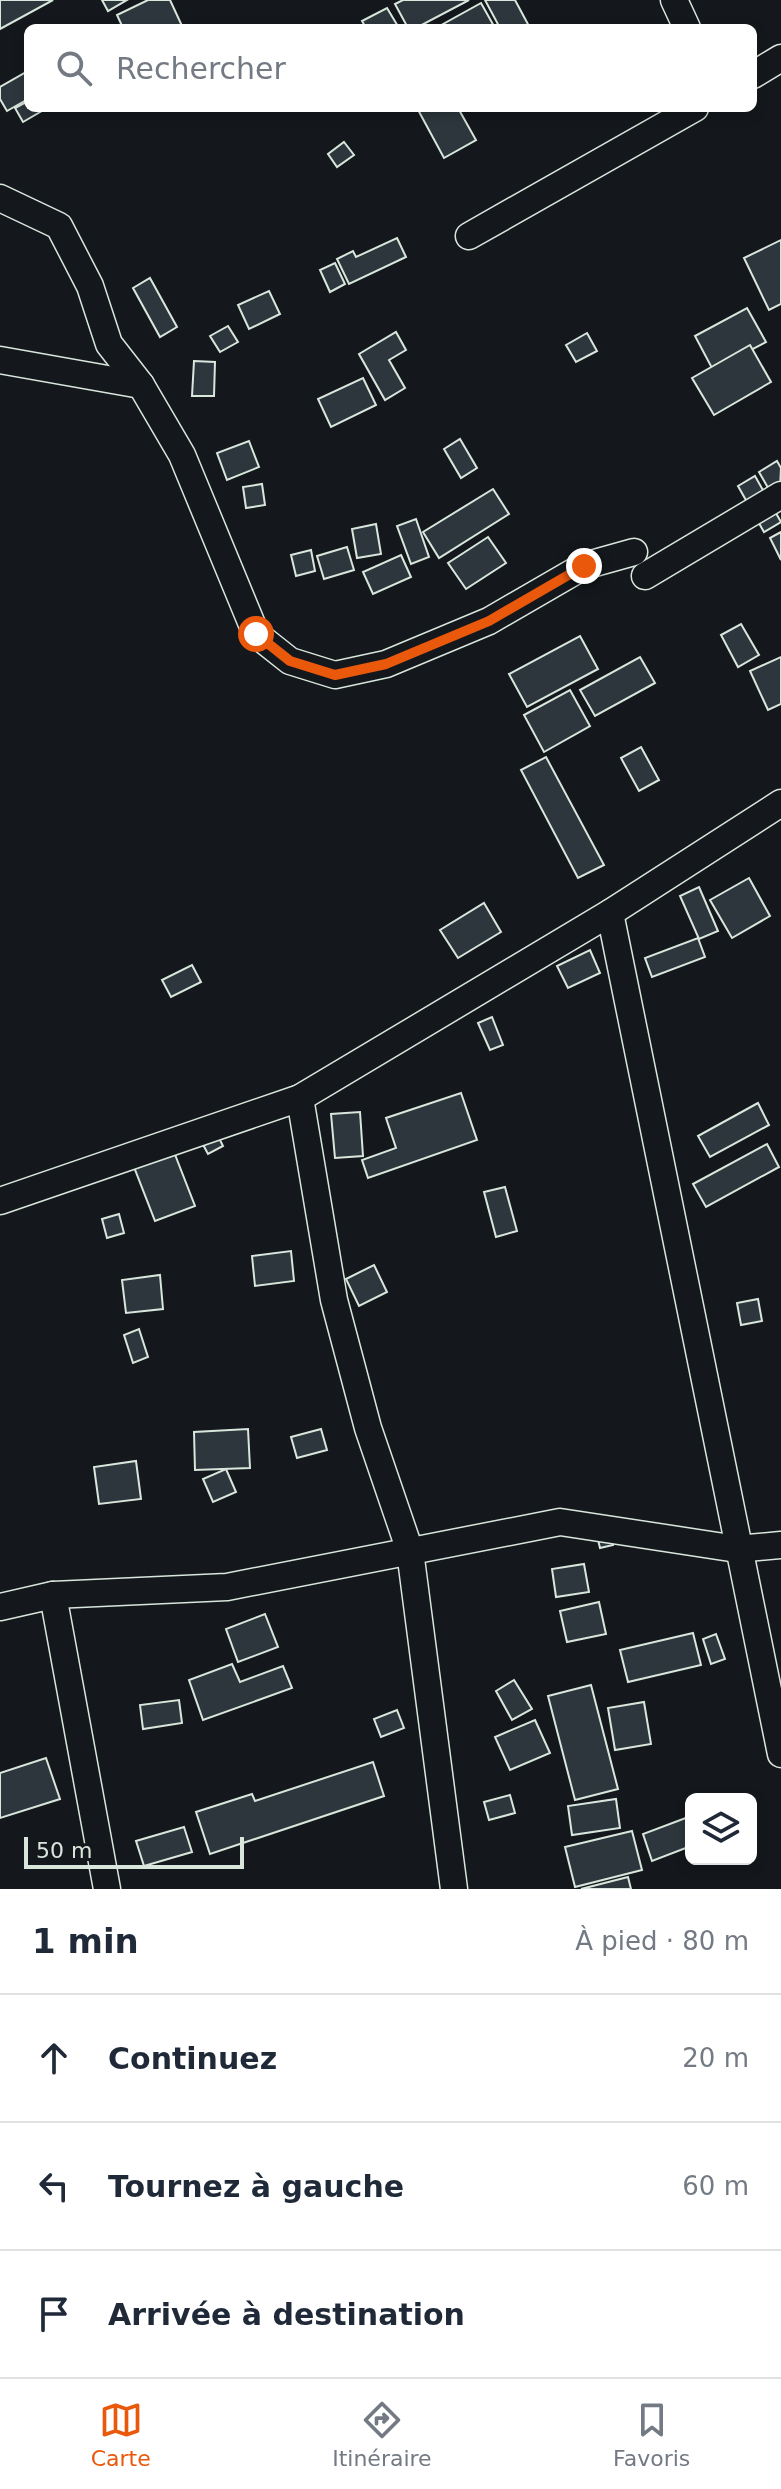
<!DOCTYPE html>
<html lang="fr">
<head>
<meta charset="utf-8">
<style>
	:root { --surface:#fff; --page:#f6f6f7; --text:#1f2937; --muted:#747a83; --line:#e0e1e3; --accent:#ea580c }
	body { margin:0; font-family:"DejaVu Sans",sans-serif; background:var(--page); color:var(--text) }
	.controls { position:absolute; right:24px; bottom:24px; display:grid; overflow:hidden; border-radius:12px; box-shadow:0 4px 12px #0003 }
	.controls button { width:72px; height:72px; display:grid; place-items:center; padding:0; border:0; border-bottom:2px solid var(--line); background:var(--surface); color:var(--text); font:40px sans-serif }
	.scale { position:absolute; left:24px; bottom:20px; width:220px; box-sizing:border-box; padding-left:8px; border:4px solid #d8e6dc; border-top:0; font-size:22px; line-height:28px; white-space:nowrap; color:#d8e6dc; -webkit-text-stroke:6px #14181c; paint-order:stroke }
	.stop { position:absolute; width:24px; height:24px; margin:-18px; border:6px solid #ea580c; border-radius:50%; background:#fff }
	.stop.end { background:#ea580c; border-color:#fff; box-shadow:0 2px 8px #0008 }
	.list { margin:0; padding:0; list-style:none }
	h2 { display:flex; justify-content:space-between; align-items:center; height:104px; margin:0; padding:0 32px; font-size:34px }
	h2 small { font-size:26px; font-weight:400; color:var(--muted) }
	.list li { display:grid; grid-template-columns:52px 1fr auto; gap:24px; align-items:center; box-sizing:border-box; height:128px; padding:0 32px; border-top:2px solid var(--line) }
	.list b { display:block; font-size:30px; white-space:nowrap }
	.list em { font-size:26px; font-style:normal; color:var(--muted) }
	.icon { flex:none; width:44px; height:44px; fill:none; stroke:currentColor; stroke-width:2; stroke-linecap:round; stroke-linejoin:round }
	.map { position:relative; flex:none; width:781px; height:1889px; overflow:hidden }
	.search { position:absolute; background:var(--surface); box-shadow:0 4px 12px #0003; left:24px; right:24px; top:24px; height:88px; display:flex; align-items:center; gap:20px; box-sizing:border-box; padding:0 28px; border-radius:12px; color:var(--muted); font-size:30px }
	.sheet { height:488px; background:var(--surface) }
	nav { display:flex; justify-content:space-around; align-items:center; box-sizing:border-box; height:112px; border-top:2px solid var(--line); background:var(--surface); font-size:22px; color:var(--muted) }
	nav a { display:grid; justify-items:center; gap:4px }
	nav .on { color:var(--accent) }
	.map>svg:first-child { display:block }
</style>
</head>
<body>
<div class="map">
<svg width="781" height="1889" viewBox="0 0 781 1889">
	<rect width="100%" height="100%" fill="#14181c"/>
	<!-- building -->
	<g fill="#2c363c" stroke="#d8e6dc" stroke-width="2">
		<path d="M0 0H53L0 29Z"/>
		<path d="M102 0H127L108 11Z"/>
		<path d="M148 0H170L183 28H123L117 15Z"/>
		<path d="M403 0H469L416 28H408L395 4Z"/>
		<path d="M485 0H515L530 28H500Z"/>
		<path d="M481 3 495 28H436Z"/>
		<path d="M387 8 399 28H366L362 21Z"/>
		<path d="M28 71V99L7 111 0 99V87Z"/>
		<path d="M28 101V108H47L23 122 15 108Z"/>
		<path d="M417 108H458L476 140 444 158Z"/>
		<path d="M344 142 354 155 337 167 328 154Z"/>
		<path d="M397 238 406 257 349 284 337 259 353 251 356 257Z"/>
		<path d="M781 240V304L769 310 744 258Z"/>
		<path d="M335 263 345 284 330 292 320 270Z"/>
		<path d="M150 278 177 327 160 337 133 288Z"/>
		<path d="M269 291 280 314 249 329 238 305Z"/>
		<path d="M747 308 766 342 713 370 695 336Z"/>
		<path d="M228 326 238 342 220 352 210 336Z"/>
		<path d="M396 332 406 350 389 360 405 388 385 400 359 354Z"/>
		<path d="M587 333 597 351 576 362 566 345Z"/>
		<path d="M750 345 771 382 714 415 692 378Z"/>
		<path d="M194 361 215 362 214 396H192Z"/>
		<path d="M363 378 376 405 331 427 318 399Z"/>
		<path d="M460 439 477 468 461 478 444 449Z"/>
		<path d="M249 441 259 467 227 480 217 453Z"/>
		<path d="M777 461 781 468 779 507 759 472Z"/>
		<path d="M755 476 781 522 764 532 738 486Z"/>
		<path d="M262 484 265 505 246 508 243 487Z"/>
		<path d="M493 489 509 514 439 558 423 532Z"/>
		<path d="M416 519 429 557 411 564 397 526Z"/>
		<path d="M376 524 381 554 357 558 352 529Z"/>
		<path d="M781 532V560L770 538Z"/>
		<path d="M488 537 506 563 466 589 448 563Z"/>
		<path d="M347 547 354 570 324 579 317 556Z"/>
		<path d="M311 550 315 571 296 576 291 555Z"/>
		<path d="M401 555 411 577 373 594 363 572Z"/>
		<path d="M741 624 759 655 738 667 721 635Z"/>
		<path d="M580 636 598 669 527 707 509 674Z"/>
		<path d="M640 657 655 683 595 716 580 690Z"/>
		<path d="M781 657V704L768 710 750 671Z"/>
		<path d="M570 690 590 726 544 752 524 715Z"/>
		<path d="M641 747 659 780 639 791 621 758Z"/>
		<path d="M546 757 604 865 578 878 521 770Z"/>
		<path d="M749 878 770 916 732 938 710 900Z"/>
		<path d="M699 887 718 931 699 939 680 896Z"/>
		<path d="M484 903 501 932 458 958 440 930Z"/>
		<path d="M698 938 705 957 652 977 645 958Z"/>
		<path d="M590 950 600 973 568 988 557 966Z"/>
		<path d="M192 965 201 982 171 997 162 980Z"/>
		<path d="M492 1017 503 1045 490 1050 478 1023Z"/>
		<path d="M461 1093 477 1140 368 1178 362 1160 396 1148 386 1118Z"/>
		<path d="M758 1103 769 1125 710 1157 698 1136Z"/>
		<path d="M360 1112 363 1156 335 1158 331 1114Z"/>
		<path d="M214 1128 223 1146 208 1154 199 1137Z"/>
		<path d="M767 1144 779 1167 706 1207 693 1184Z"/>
		<path d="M174 1152 195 1206 155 1221 134 1167Z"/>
		<path d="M505 1187 517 1231 496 1237 484 1192Z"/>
		<path d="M119 1214 124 1233 107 1238 102 1219Z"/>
		<path d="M291 1251 294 1281 255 1286 252 1256Z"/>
		<path d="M374 1265 387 1292 359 1306 346 1279Z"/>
		<path d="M160 1275 163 1309 126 1313 122 1280Z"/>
		<path d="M758 1299 762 1321 741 1325 737 1303Z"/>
		<path d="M139 1329 148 1357 133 1363 124 1335Z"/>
		<path d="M248 1429 250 1468 195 1470 194 1432Z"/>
		<path d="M321 1429 327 1450 297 1458 291 1437Z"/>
		<path d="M136 1461 141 1499 99 1504 94 1467Z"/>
		<path d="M226 1469 236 1492 213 1502 203 1479Z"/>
		<path d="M609 1524 613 1545 600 1548 595 1527Z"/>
		<path d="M584 1564 589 1592 556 1597 552 1569Z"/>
		<path d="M599 1602 606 1634 567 1642 560 1611Z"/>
		<path d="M265 1614 278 1647 238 1662 226 1629Z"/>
		<path d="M693 1633 701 1665 628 1682 620 1650Z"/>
		<path d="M716 1634 725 1659 711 1664 703 1639Z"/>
		<path d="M232 1664 240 1682 283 1666 292 1688 203 1720 189 1680Z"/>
		<path d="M514 1680 532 1709 512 1720 496 1691Z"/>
		<path d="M591 1685 618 1789 575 1800 548 1696Z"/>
		<path d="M179 1700 182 1723 143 1729 140 1705Z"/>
		<path d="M644 1702 651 1744 615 1750 608 1708Z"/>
		<path d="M397 1710 404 1728 381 1737 374 1719Z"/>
		<path d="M535 1720 550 1753 510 1770 495 1737Z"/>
		<path d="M46 1758 60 1799 0 1818V1773Z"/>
		<path d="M373 1762 384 1796 210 1854 196 1812 252 1794 255 1801Z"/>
		<path d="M510 1795 515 1813 489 1820 484 1802Z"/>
		<path d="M616 1799 620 1828 572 1835 568 1806Z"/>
		<path d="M691 1816V1846L652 1861 643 1834Z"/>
		<path d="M184 1827 192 1852 144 1866 136 1841Z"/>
		<path d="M632 1831 642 1870 575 1887 565 1847Z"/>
		<path d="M628 1877 631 1889H581Z"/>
	</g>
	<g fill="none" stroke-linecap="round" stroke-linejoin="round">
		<!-- minor casing -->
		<g stroke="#d8e6dc" stroke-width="29">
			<g id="minor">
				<path d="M674 0 687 28"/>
				<path d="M753 75 781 58"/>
				<path d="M0 198 59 226 90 286 109 344 141 385 182 455 256 634 290 661 335 675 386 664 489 621 584 566 634 552"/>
				<path d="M469 236 695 108"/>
				<path d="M0 360 141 385"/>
				<path d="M645 576 781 495"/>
				<path d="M610 913 781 1754"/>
				<path d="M300 1098 334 1300 368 1428 410 1551 454 1889"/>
				<path d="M0 1201 300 1098 610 913 781 803"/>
				<path d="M53 1595 107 1889"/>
				<path d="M0 1607 53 1595 227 1587 560 1522 737 1549 781 1545"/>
			</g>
		</g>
		<!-- minor -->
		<use href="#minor" stroke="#14181c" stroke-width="26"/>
	</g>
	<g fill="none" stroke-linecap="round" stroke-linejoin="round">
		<!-- route -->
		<path stroke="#ea580c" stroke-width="10" d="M256 634 290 661 335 675 386 664 489 621 584 566"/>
	</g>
</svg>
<div class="controls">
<button><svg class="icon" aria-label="layers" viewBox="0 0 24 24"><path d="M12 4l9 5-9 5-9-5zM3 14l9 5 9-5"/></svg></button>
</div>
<div class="scale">50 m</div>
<div class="stop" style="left:256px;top:634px"></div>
<div class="stop end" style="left:584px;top:566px"></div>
<div class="search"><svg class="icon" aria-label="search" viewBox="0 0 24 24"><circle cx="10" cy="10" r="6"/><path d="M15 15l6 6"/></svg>Rechercher</div>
</div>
<section class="sheet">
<h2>1 min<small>À pied · 80 m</small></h2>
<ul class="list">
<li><svg class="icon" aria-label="ahead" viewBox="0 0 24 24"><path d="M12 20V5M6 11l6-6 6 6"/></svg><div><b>Continuez</b></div><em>20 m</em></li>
<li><svg class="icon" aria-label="left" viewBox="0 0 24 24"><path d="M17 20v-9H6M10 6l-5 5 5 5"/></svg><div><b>Tournez à gauche</b></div><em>60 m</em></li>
<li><svg class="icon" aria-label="arrive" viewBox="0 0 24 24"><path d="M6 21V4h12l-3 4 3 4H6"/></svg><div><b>Arrivée à destination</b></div></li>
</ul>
</section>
<nav>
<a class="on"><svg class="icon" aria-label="map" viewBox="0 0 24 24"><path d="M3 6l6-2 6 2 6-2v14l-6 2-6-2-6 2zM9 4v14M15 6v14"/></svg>Carte</a>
<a><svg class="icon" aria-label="directions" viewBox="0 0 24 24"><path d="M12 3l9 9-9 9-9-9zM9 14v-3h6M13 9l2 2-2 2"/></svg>Itinéraire</a>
<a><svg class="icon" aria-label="saved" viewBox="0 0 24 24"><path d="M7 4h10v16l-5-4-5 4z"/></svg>Favoris</a>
</nav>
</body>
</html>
